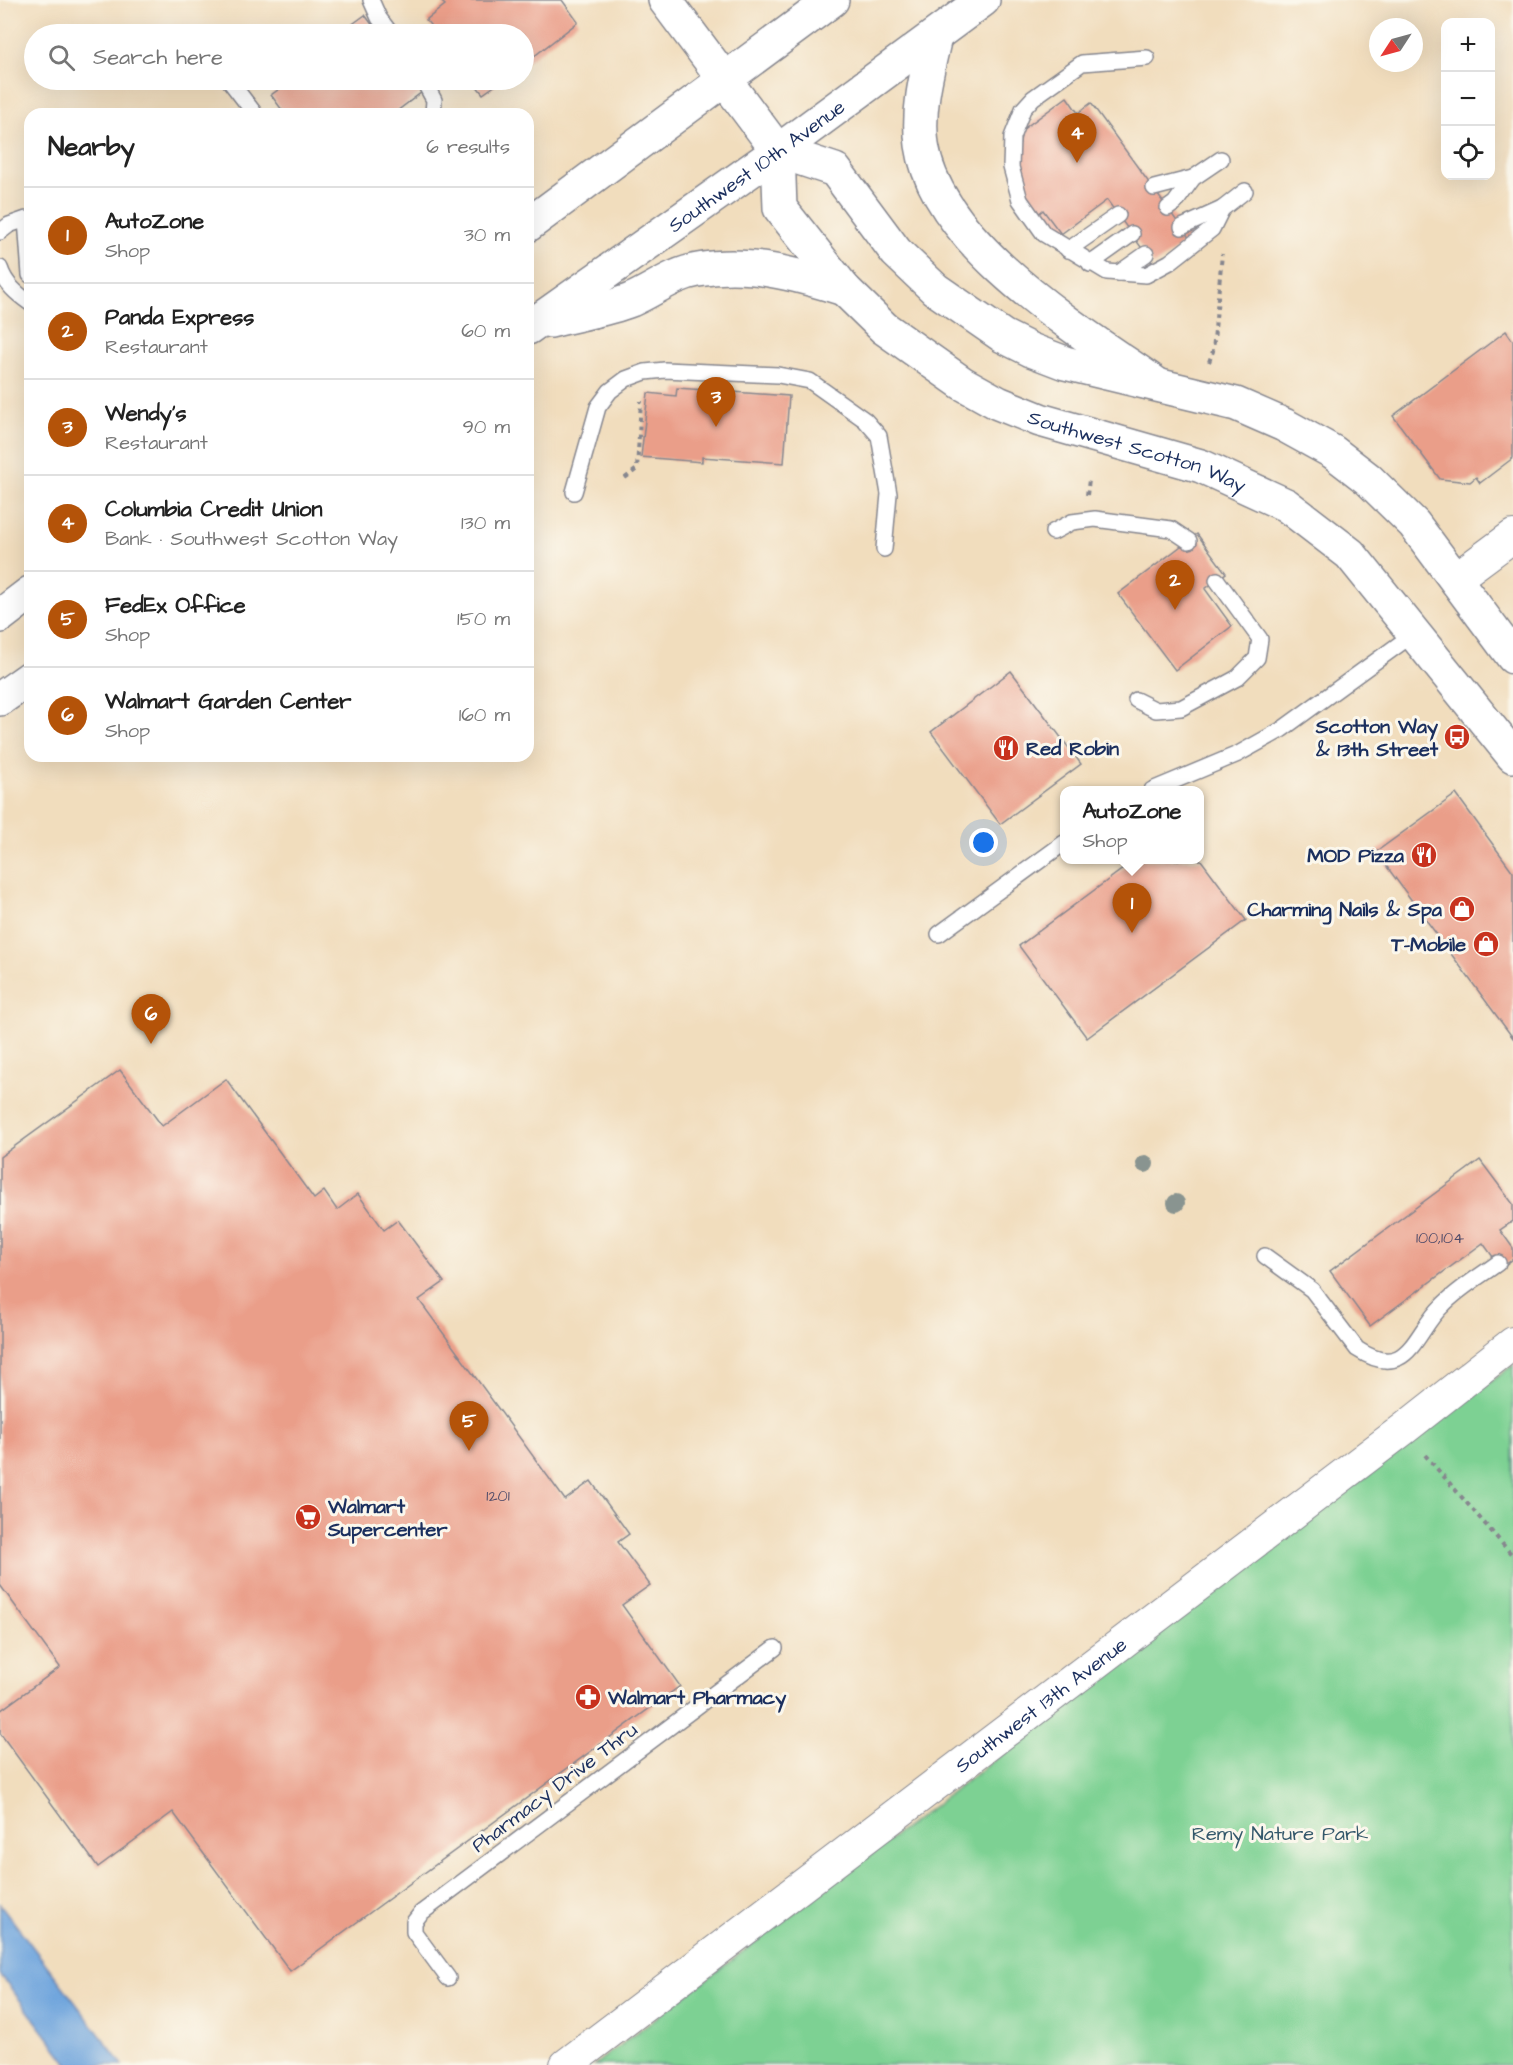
<!DOCTYPE html>
<html lang="en">
<head>
<meta charset="utf-8">
<style>
	:root { --surface:#fff; --page:#f2f2f2; --text:#222; --muted:#767676; --line:#e0e0e0; --accent:#b45309 }
	body { margin:0; font-family:"Architects Daughter",sans-serif; background:var(--page); color:var(--text) }
	.controls { position:absolute; right:18px; top:18px; display:grid; overflow:hidden; border-radius:12px; box-shadow:0 6px 24px #0002 }
	.controls button { width:54px; height:54px; display:grid; place-items:center; padding:0; border:0; border-bottom:2px solid var(--line); background:var(--surface); color:var(--text); font:30px sans-serif }
	.compass { position:absolute; left:1369px; top:18px; width:54px; height:54px; border-radius:50%; background:var(--surface); box-shadow:0 6px 24px #0002; rotate:234deg }
	.you { position:absolute; left:984px; top:843px; width:21px; height:21px; margin:-15px; border:4px solid #fff; border-radius:50%; background:#1a73e8; box-shadow:0 0 0 9px #1a73e833 }
	.badge { display:grid; place-items:center; width:39px; height:39px; border-radius:50%; background:var(--accent); color:#fff; font-size:20px; font-weight:700 }
	.pin { position:absolute; translate:-50% -50px; filter:drop-shadow(0 2px 3px #0008) }
	.pin::after { content:''; position:absolute; top:32px; width:21px; height:18px; background:inherit; clip-path:polygon(0 0,100% 0,50% 100%) }
	.popup { position:absolute; left:1060px; top:786px; width:144px; height:78px; box-sizing:border-box; display:grid; place-content:center; border-radius:12px; background:var(--surface); filter:drop-shadow(0 2px 4px #0005); font-size:20px; white-space:nowrap; color:var(--muted) }
	.popup b { font-size:22px; color:var(--text) }
	.popup::after { content:''; position:absolute; left:50%; top:100%; margin-left:-12px; border:12px solid transparent; border-top-color:var(--surface) }
	.list { margin:0; padding:0; list-style:none }
	h2 { display:flex; justify-content:space-between; align-items:center; height:78px; margin:0; padding:0 24px; font-size:26px }
	h2 small { font-size:20px; font-weight:400; color:var(--muted) }
	.list li { display:grid; grid-template-columns:39px 1fr auto; gap:18px; align-items:center; box-sizing:border-box; height:96px; padding:0 24px; border-top:2px solid var(--line) }
	.list b { display:block; font-size:22px; white-space:nowrap }
	.list p { margin:0; font-size:20px; white-space:nowrap; color:var(--muted) }
	.list em { font-size:20px; font-style:normal; color:var(--muted) }
	.icon { flex:none; width:33px; height:33px; fill:none; stroke:currentColor; stroke-width:2; stroke-linecap:round; stroke-linejoin:round }
	.map { position:relative; flex:none; width:1513px; height:2065px; overflow:hidden }
	.search { position:absolute; background:var(--surface); box-shadow:0 6px 24px #0002; left:24px; top:24px; width:510px; height:66px; display:flex; align-items:center; gap:15px; box-sizing:border-box; padding:0 21px; border-radius:33px; color:var(--muted); font-size:22px }
	.panel { position:absolute; background:var(--surface); box-shadow:0 6px 24px #0002; left:24px; top:108px; width:510px; height:654px; border-radius:18px }
	.map>svg:first-child { display:block }
</style>
</head>
<body>
<div class="map">
<svg width="1513" height="2065" viewBox="0 0 1513 2065">
	<rect width="100%" height="100%" fill="#fbf7ec"/>
	<filter id="ink" filterUnits="userSpaceOnUse"><feTurbulence type="fractalNoise" baseFrequency=".0167" numOctaves="2"/><feDisplacementMap in="SourceGraphic" scale="12" xChannelSelector="R" yChannelSelector="G"/><feConvolveMatrix kernelMatrix="1 2 1 2 8 2 1 2 1" color-interpolation-filters="sRGB"/></filter>
	<filter id="wash" filterUnits="userSpaceOnUse"><feTurbulence type="fractalNoise" baseFrequency=".008" numOctaves="4" result="noise"/><feDisplacementMap in="SourceGraphic" scale="24" xChannelSelector="R" yChannelSelector="G"/><feGaussianBlur stdDeviation="1.35" result="paint"/><feColorMatrix in="noise" values="0 0 0 0 0 0 0 0 0 0 0 0 0 0 0 0 0 1.4 0 .05"/><feComposite in="paint" operator="in"/></filter>
	<g filter="url(#wash)">
		<rect width="100%" height="100%" fill="#f1ddbd"/>
		<!-- green -->
		<path fill="#7dd193" stroke="#4c8078" stroke-width="1.5" d="M1513 1365V2065H594Z"/>
		<!-- water -->
		<path fill="#6fa5dd" stroke="#456a9e" stroke-width="1.5" d="M0 1904 123 2065H69L0 1974Z"/>
		<g id="blocks">
			<!-- building -->
			<g fill="#ea9e89">
				<path d="M440 0H562L578 22 524 64V34H437L426 20 445 5Z"/>
				<path d="M365 15 379 34H339Z"/>
				<path d="M292 80H413L422 92 393 114H285L271 95Z"/>
				<path d="M472 80H503L483 94Z"/>
				<path d="M1067 97 1078 113 1091 103 1190 239 1154 265 1107 200 1061 234 1043 210 1036 216 1025 200 1018 177V153L1022 130Z"/>
				<path d="M1506 331 1513 341V458L1480 483 1476 477 1470 482 1440 479 1393 416Z"/>
				<path d="M677 388 789 396 784 463 702 457V462L641 457 648 393 676 396Z"/>
				<path d="M1197 534 1226 573 1205 589 1232 626 1175 670 1118 594Z"/>
				<path d="M1011 671 1081 764 1000 824 931 732Z"/>
				<path d="M1456 794 1513 872V1038L1376 852Z"/>
				<path d="M1135 860H1201L1246 920 1087 1038 1019 946Z"/>
				<path d="M120 1070 162 1126 226 1079 314 1199 324 1191 337 1210 358 1194 384 1230 398 1220 444 1282 419 1300 565 1500 591 1481 629 1534 618 1542 650 1585 622 1605 680 1686 290 1971 173 1812 98 1867 0 1733V1711L60 1667 0 1585V1157Z"/>
				<path d="M1480 1160 1513 1204V1221L1500 1230 1513 1248V1259L1501 1268 1483 1243 1370 1326 1330 1271Z"/>
			</g>
		</g>
	</g>
	<g filter="url(#ink)">
		<use href="#blocks" fill-opacity="0" stroke="#86868e" stroke-width="1.5"/>
		<g fill="none" stroke-linecap="round" stroke-linejoin="round">
			<!-- service casing -->
			<g stroke="#86868e" stroke-width="18">
				<g id="service">
					<path d="M371 0 379 18 391 34"/>
					<path d="M1147 58 1082 63 1033 98 1023 109 1012 137 1011 167 1020 200 1044 234 1107 272 1146 275 1170 262 1212 229 1222 209 1245 191"/>
					<path d="M229 80 255 114"/>
					<path d="M423 80 434 100 433 114"/>
					<path d="M1154 188 1193 178"/>
					<path d="M1168 208 1175 203 1193 178 1221 159"/>
					<path d="M1182 227 1222 209"/>
					<path d="M0 232 9 225 26 219 30 275"/>
					<path d="M1068 250 1118 215"/>
					<path d="M1090 264 1132 234"/>
					<path d="M0 268C5 284 17 294 30 303"/>
					<path d="M1119 273 1146 254"/>
					<path d="M574 492 598 407 610 391 626 379 645 372 665 370 778 375 810 381 865 420 879 436 889 494 884 549"/>
					<path d="M1053 532 1072 522 1095 519 1171 529 1189 541"/>
					<path d="M1136 700 1156 710 1181 708 1237 678 1257 658 1260 639 1217 580"/>
					<path d="M1152 790 1238 754 1281 730 1416 632"/>
					<path d="M939 934 1064 843"/>
					<path d="M1265 1256 1312 1290 1357 1349C1409 1383 1414 1332 1442 1306 1458 1289 1479 1277 1498 1263"/>
					<path d="M448 1978 414 1932V1922L421 1913 775 1648"/>
				</g>
			</g>
			<!-- minor casing -->
			<g stroke="#86868e" stroke-width="34">
				<g id="minor">
					<path d="M1455 579 1513 536"/>
					<path id="s1" d="M566 2065 1405 1428 1513 1343"/>
				</g>
			</g>
			<!-- tertiary casing -->
			<g stroke="#86868e" stroke-width="36">
				<g id="tertiary">
					<path d="M665 0 778 151 835 170 896 252 935 289 1003 336 1031 350 1065 363 1236 404 1284 425 1333 452 1368 479 1414 524 1513 657"/>
					<path id="s2" d="M778 151 780 208 844 289 884 328 962 383 998 403 1040 420 1201 466 1286 505 1350 554 1513 756"/>
				</g>
			</g>
			<!-- trunk casing -->
			<g stroke="#86868e" stroke-width="36">
				<g id="trunk">
					<path d="M935 37C927 72 917 109 922 145 936 244 1080 331 1155 383"/>
					<path d="M528 225 832 0"/>
					<path d="M550 321C576 314 606 310 631 300 654 290 673 274 698 270 748 261 796 274 844 289"/>
					<path id="s3" d="M528 328 778 151 983 0"/>
					<path d="M0 616 30 593"/>
					<path d="M0 699 30 678"/>
				</g>
			</g>
			<!-- path -->
			<g stroke="#86868e" stroke-width="4" stroke-dasharray="4.5 4.5" stroke-linecap="butt">
				<path d="M1209 362 1213 351 1222 254"/>
				<path d="M625 478 637 469 641 401"/>
				<path d="M1087 495 1089 480"/>
				<path d="M1425 1455 1513 1556"/>
			</g>
			<!-- service -->
			<use href="#service" stroke="#fff" stroke-width="15"/>
			<!-- minor -->
			<use href="#minor" stroke="#fff" stroke-width="32"/>
			<!-- tertiary -->
			<use href="#tertiary" stroke="#fff" stroke-width="33"/>
			<!-- trunk -->
			<use href="#trunk" stroke="#fff" stroke-width="33"/>
		</g>
		<!-- trees -->
		<g fill="#899490">
			<circle cx="1145" cy="1164" r="9"/>
			<circle cx="1176" cy="1203" r="9"/>
		</g>
	</g>
	<!-- icons -->
	<defs>
		<g id="bus-disc" transform="scale(1.35)"><circle r="9.5" fill="#c8321e" stroke="#fbf7ec"/><path d="M-5-6H5V4H4V6H2V4H-2V6H-4V4H-5ZM-3.5-4V0h7V-4ZM-3.5 1.2v1.5H-2V1.2ZM2 1.2v1.5H3.5V1.2Z" fill="#fff"/></g>
		<g id="restaurant-disc" transform="scale(1.35)"><circle r="9.5" fill="#c8321e" stroke="#fbf7ec"/><path d="M-5-6h1v4h1v-4h1v4h1v-4h1v5L-1.5 .5V6h-2V.5L-5-1ZM5-6V6H3V1.5H1.5Q1.5-4 5-6Z" fill="#fff"/></g>
		<g id="shop-disc" transform="scale(1.35)"><circle r="9.5" fill="#c8321e" stroke="#fbf7ec"/><path d="M-5-2.5h2.3a2.7 3.5 0 0 1 5.4 0H5L5.5 6h-11ZM-1.5-2.5h3a1.5 2.3 0 0 0-3 0Z" fill="#fff"/></g>
		<g id="supermarket-disc" transform="scale(1.35)"><circle r="9.5" fill="#c8321e" stroke="#fbf7ec"/><path d="M-6-5.5h2.5l.6 2H6L4.5 2H-2.5L-4.4-4H-6ZM-1.5 3.2a1.3 1.3 0 1 0 .1 0ZM3 3.2a1.3 1.3 0 1 0 .1 0Z" fill="#fff"/></g>
		<g id="pharmacy-disc" transform="scale(1.35)"><circle r="9.5" fill="#c8321e" stroke="#fbf7ec"/><path d="M-2-6h4v4h4v4h-4v4h-4v-4h-4v-4h4Z" fill="#fff"/></g>
	</defs>
	<g fill-rule="evenodd">
		<use href="#bus-disc" x="1457" y="737"/>
		<use href="#restaurant-disc" x="1006" y="748"/>
		<use href="#restaurant-disc" x="1424" y="855"/>
		<use href="#shop-disc" x="1462" y="909"/>
		<use href="#shop-disc" x="1486" y="944"/>
		<use href="#supermarket-disc" x="308" y="1517"/>
		<use href="#pharmacy-disc" x="588" y="1697"/>
	</g>
	<g text-anchor="middle" stroke-width="6" stroke-linejoin="round" paint-order="stroke">
		<!-- number labels -->
		<g font-size="16" fill="#4f4b69">
			<text x="1440" y="1243">100,104</text>
			<text x="498" y="1501">1201</text>
		</g>
		<!-- street labels -->
		<g font-size="20" fill="#1b2f5e" stroke="#fbf7ec">
			<text dy="7" stroke="none"><textPath href="#s3" startOffset="280">Southwest 10th Avenue</textPath></text>
			<text dy="7" stroke="none"><textPath href="#s2" startOffset="500">Southwest Scotton Way</textPath></text>
			<text dy="7" stroke="none"><textPath href="#s1" startOffset="596">Southwest 13th Avenue</textPath></text>
			<text transform="translate(554 1787) rotate(-37)" y="7">Pharmacy Drive Thru</text>
		</g>
		<!-- poi labels -->
		<g font-size="20" font-weight="bold" fill="#1b2f5e" stroke="#fbf7ec" text-anchor="end">
			<text x="1438" y="733">Scotton Way<tspan x="1438" dy="23">&amp; 13th Street</tspan></text>
			<text x="1026" y="755" text-anchor="start">Red Robin</text>
			<text x="1404" y="862">MOD Pizza</text>
			<text x="1442" y="916">Charming Nails &amp; Spa</text>
			<text x="1466" y="951">T-Mobile</text>
			<text x="328" y="1513" text-anchor="start">Walmart<tspan x="328" dy="23">Supercenter</tspan></text>
			<text x="608" y="1704" text-anchor="start">Walmart Pharmacy</text>
		</g>
		<!-- park labels -->
		<g font-size="20" fill="#34586b" stroke="#fbf7ec">
			<text x="1280" y="1840">Remy Nature Park</text>
		</g>
	</g>
</svg>
<div class="controls">
<button>+</button>
<button>−</button>
<button><svg class="icon" aria-label="locate" viewBox="0 0 24 24"><circle cx="12" cy="12" r="6"/><path d="M12 2v4M12 18v4M2 12h4M18 12h4"/></svg></button>
</div>
<svg class="compass" viewBox="-18 -18 36 36"><path d="M0-13l5 13h-10z" fill="#e53935"/><path d="M0 13l5-13h-10z" fill="#767676"/></svg>
<div class="you"></div>
<div class="pin badge" style="left:1132px;top:933px">1</div>
<div class="popup"><b>AutoZone</b>Shop</div>
<div class="pin badge" style="left:1175px;top:610px">2</div>
<div class="pin badge" style="left:716px;top:427px">3</div>
<div class="pin badge" style="left:1077px;top:163px">4</div>
<div class="pin badge" style="left:469px;top:1451px">5</div>
<div class="pin badge" style="left:151px;top:1044px">6</div>
<div class="search"><svg class="icon" aria-label="search" viewBox="0 0 24 24"><circle cx="10" cy="10" r="6"/><path d="M15 15l6 6"/></svg>Search here</div>
<section class="panel">
<h2>Nearby<small>6 results</small></h2>
<ul class="list">
<li><span class="badge">1</span><div><b>AutoZone</b><p>Shop</p></div><em>30 m</em></li>
<li><span class="badge">2</span><div><b>Panda Express</b><p>Restaurant</p></div><em>60 m</em></li>
<li><span class="badge">3</span><div><b>Wendy's</b><p>Restaurant</p></div><em>90 m</em></li>
<li><span class="badge">4</span><div><b>Columbia Credit Union</b><p>Bank · Southwest Scotton Way</p></div><em>130 m</em></li>
<li><span class="badge">5</span><div><b>FedEx Office</b><p>Shop</p></div><em>150 m</em></li>
<li><span class="badge">6</span><div><b>Walmart Garden Center</b><p>Shop</p></div><em>160 m</em></li>
</ul>
</section>
</div>
</body>
</html>
